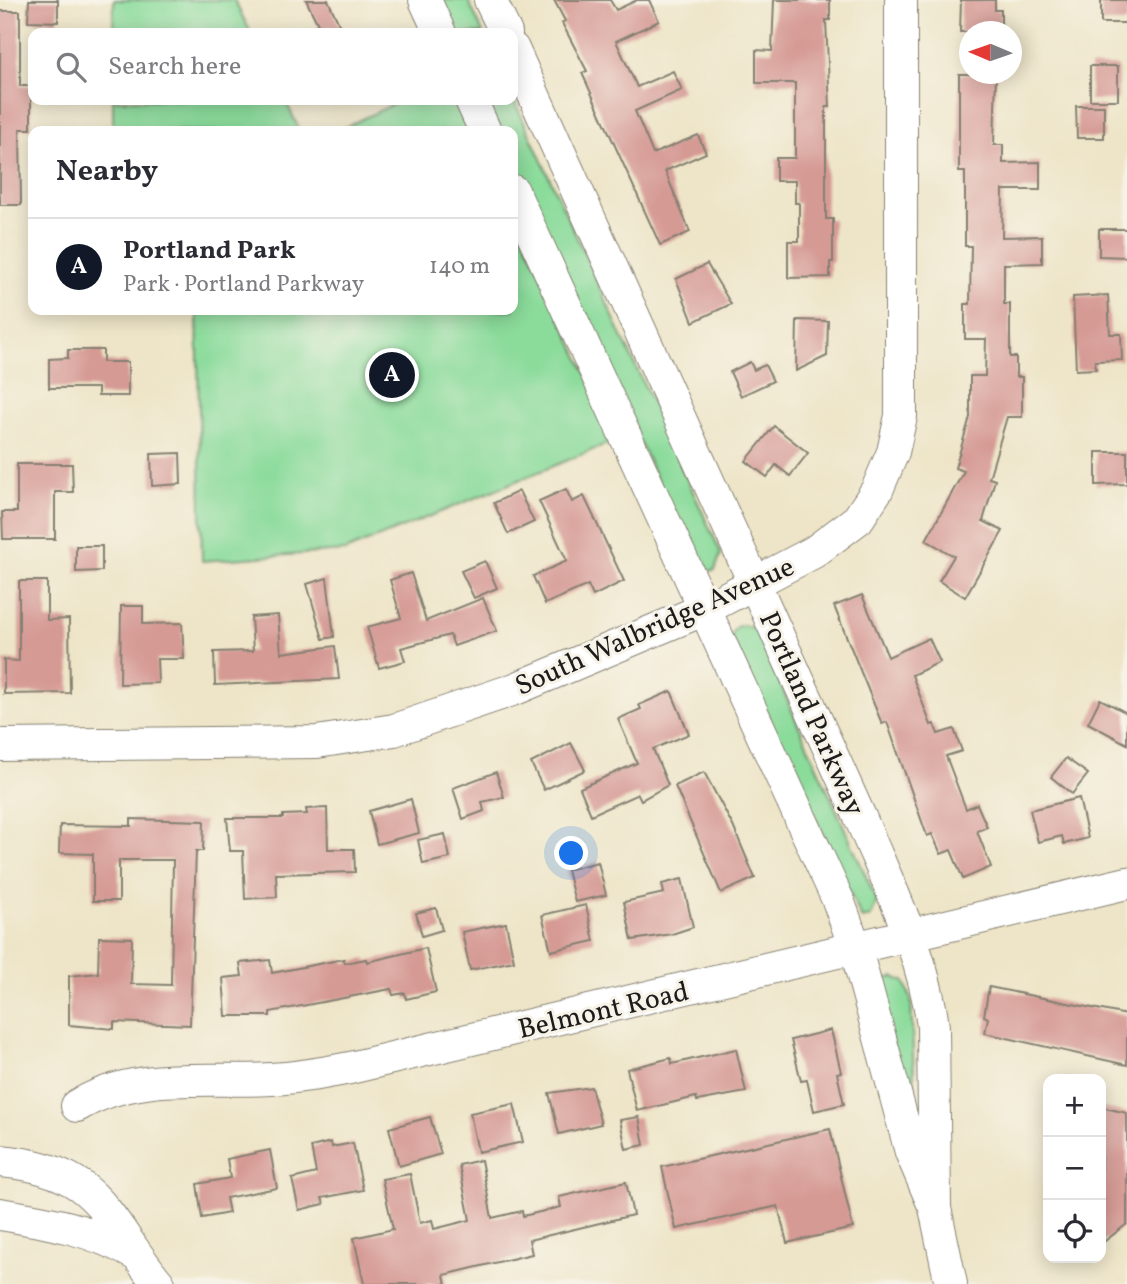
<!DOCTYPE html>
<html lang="en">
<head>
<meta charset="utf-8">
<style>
	:root { --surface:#fff; --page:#f7f7f7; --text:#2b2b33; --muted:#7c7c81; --line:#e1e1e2; --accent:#111827 }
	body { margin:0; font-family:Vollkorn,serif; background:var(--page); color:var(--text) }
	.controls { position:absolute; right:21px; bottom:21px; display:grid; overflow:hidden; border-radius:14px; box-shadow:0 4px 18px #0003 }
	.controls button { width:63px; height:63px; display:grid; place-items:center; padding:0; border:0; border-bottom:2px solid var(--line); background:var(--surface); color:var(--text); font:35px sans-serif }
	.compass { position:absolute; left:959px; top:21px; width:63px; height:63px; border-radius:50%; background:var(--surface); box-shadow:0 4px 18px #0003; rotate:272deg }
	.you { position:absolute; left:572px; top:854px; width:24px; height:24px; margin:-18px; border:5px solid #fff; border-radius:50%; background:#1a73e8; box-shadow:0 0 0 10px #1a73e833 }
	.badge { display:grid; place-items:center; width:46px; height:46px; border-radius:50%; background:var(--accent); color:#fff; font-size:23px; font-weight:700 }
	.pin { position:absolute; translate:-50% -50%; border:4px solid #fff; box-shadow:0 2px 7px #0006 }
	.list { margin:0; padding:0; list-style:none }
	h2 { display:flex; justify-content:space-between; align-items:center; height:91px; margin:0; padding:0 28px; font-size:30px }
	h2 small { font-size:23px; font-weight:400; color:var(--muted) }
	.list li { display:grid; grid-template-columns:46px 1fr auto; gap:21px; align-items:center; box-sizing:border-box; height:98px; padding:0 28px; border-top:2px solid var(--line) }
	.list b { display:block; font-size:26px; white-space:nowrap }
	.list p { margin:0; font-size:23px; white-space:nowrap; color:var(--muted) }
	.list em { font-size:23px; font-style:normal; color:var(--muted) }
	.icon { flex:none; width:38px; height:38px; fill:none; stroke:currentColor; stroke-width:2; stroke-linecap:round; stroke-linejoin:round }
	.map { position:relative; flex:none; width:1127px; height:1284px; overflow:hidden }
	.search { position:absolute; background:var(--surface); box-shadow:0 4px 18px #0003; left:28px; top:28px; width:490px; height:77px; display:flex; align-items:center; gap:18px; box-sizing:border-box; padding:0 24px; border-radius:14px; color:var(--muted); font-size:26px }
	.panel { position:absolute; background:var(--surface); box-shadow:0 4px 18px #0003; left:28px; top:126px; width:490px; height:189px; border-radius:14px }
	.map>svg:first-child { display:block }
</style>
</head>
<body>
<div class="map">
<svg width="1127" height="1284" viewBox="0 0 1127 1284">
	<rect width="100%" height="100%" fill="#f7f3e8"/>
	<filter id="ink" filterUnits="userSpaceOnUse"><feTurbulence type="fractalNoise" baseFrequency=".0143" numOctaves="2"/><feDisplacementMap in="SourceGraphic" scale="14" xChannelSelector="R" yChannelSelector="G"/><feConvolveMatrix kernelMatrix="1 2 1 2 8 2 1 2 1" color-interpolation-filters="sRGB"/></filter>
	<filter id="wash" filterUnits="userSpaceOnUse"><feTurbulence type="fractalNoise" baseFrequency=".00686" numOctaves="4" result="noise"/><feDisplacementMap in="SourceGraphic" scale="28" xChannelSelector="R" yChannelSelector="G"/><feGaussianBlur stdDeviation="1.57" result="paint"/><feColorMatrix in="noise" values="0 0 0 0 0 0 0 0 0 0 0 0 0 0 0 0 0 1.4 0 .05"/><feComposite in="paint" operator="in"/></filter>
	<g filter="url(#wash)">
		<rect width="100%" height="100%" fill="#eee5c8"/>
		<!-- green -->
		<g fill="#8bdb9b" stroke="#547c5c" stroke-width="2">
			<path d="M114 0H234L251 33H113Z"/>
			<path d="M438 0H468L483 33H453Z"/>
			<path d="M513 98 721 553 715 570 706 571 696 565 513 164V131H498L484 100Z"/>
			<path d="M113 100H285L300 131H113Z"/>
			<path d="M402 100H461L475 131H337Z"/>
			<path d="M513 214 617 440 345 551 202 561 197 310H513Z"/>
			<path d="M743 625 755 628 877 901 871 917 862 919 731 636 736 627Z"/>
			<path d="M894 977 904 981 911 999 916 1131 878 991 883 980Z"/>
		</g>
		<g id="blocks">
			<!-- building -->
			<g fill="#d69a94">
				<path d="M29 0H58V22L28 21Z"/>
				<path d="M306 0H328L343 33H322Z"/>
				<path d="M554 0H610L616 10 637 0H649L659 21 616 41 637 87 673 71 682 90 635 111 653 154 698 135 706 153 665 171 690 232 660 245 582 73 587 71 562 23 565 21Z"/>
				<path d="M774 0H830V20H826L830 107H826V219H833V262H830V277L788 278V241H799V203H795V181H776V158H795V83H756V50L772 51Z"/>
				<path d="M961 0H995V10H1001V32H960Z"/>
				<rect x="1101" y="0" width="26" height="23"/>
				<path d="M0 11H20V86H31V129H20L21 205H0Z"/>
				<rect x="1090" y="66" width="28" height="34"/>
				<path d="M959 74H996L994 145H1003V163L1040 162V190H1003L1002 237 1042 236V263L1004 264V304H1010V357H1016V377H1022V417H1007L989 478 995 480 983 521 1003 531 965 597 939 581 954 556 926 540 964 471 955 468 970 417V376H985L986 339H965V304H970L971 246H965V172H959Z"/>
				<path d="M1076 106H1104V138H1077Z"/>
				<path d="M1099 229H1127V257L1099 256Z"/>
				<path d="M707 264 731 304 693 322 676 279Z"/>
				<path d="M1108 295 1110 334H1121L1122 360 1095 361 1096 369 1076 370 1073 297Z"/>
				<path d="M797 320 828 321 827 356 796 371Z"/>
				<path d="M68 350H103V362H128V396H98V388H49V359L68 358Z"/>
				<path d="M750 362 754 370 765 365 773 381 741 396 730 372Z"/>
				<path d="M774 426 808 453 790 476 776 465 767 477 746 461Z"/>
				<path d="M1096 452H1127V484L1096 485Z"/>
				<path d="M180 453 181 484 152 486 151 454Z"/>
				<path d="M17 464H72L73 492H55V539H3L2 512H17Z"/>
				<path d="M566 489 572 502 584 496 624 581 593 596 588 585 545 604 533 576 567 561 539 501Z"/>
				<path d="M519 491 534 522 508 534 494 503Z"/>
				<path d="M76 546H102V571L76 572Z"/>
				<path d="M485 561 497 588 474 598 461 571Z"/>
				<path d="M411 573 426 621 483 598 497 631 454 646 450 635 401 648 405 661 379 668 367 627 401 618 390 580Z"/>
				<path d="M327 578 334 637 323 639 307 584Z"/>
				<path d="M19 581H47V620L69 619 70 693 4 694V660L19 661Z"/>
				<path d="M862 595 888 657 929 638 940 662 912 675 931 725 934 724 938 734 954 729 962 751 946 756 966 809 977 804 987 827 977 831 991 867 963 879 951 850 941 854 932 834 927 836 887 722 882 724 834 606Z"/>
				<path d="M121 606H143V624L182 623 184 659H157L158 683 120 684Z"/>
				<path d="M278 615 281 653 335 646 339 679 215 685 214 652 253 651 251 617Z"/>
				<path d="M671 691 689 734 653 749 668 785 641 800 638 794 591 815 580 788 637 763 618 719 641 709 639 705Z"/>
				<path d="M1100 699 1127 713V744L1088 723Z"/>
				<path d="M571 743 585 770 544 790 531 763Z"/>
				<path d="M1066 758 1088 774 1072 794 1051 777Z"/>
				<path d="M496 772 504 797 482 802 484 811 463 819 453 788Z"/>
				<path d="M704 772 733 826 755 878 721 893 675 786Z"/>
				<path d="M1079 798 1088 838 1064 844 1062 836 1038 842 1030 810Z"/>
				<path d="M411 799 419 833 377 844 369 811Z"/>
				<path d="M327 808 328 849H354L355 872 276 874 277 897 245 899 243 851H230L227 818H283V815L307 814 306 809Z"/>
				<path d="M131 819 204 821 203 851H196L190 1025 114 1022V1029L69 1025V976L98 973 99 937 132 938 131 984 171 985 173 860H119V901H93V854L59 853 60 825 131 826Z"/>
				<path d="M445 834 450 858 423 864 418 840Z"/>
				<path d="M598 862 606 895 575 902 567 870Z"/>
				<path d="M682 879 693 927 672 934 632 940 624 902 664 893 662 884Z"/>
				<path d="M586 905 594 941 551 951 542 915Z"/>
				<path d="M436 908 442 930 422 936 416 913Z"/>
				<path d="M506 923 514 961 470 970 462 932Z"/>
				<path d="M426 948 436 992 406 999 405 993 393 995 391 989 270 1012V1016H226L223 978 242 976 240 963 270 960 272 973 344 959 345 963 366 959 367 962Z"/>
				<path d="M989 987 1127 1015V1065L985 1033 988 1018 984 1016Z"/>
				<path d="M831 1030 841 1072 837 1073 844 1104 814 1111 807 1080 801 1081 791 1040Z"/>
				<path d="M736 1049 746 1092 697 1101 696 1097 637 1111 627 1069 671 1058 672 1064Z"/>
				<path d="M591 1087 601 1124 559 1134 549 1093Z"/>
				<path d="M514 1104 523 1142 478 1152 470 1113Z"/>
				<path d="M1101 1107 1127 1113V1224L1101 1244Z"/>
				<path d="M430 1117 441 1154 399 1166 389 1128Z"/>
				<path d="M639 1117 644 1145 626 1149 620 1120Z"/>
				<path d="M830 1129 853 1228 787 1243 778 1206 676 1229 662 1167Z"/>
				<path d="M331 1142 332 1147 353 1143 363 1190 322 1198 324 1204 299 1210 292 1179 316 1173 311 1147Z"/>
				<path d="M270 1150 277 1188 226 1198 229 1213 202 1218 197 1184 230 1178 227 1159Z"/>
				<path d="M481 1160 492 1218 522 1211 523 1216 561 1207 559 1197 626 1182 633 1215 529 1240 532 1254 444 1275 446 1284H364L354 1238 393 1229 382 1179 410 1174 420 1223 432 1220 434 1229 470 1220 459 1165Z"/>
			</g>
		</g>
	</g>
	<g filter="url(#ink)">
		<use href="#blocks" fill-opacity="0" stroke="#858072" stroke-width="2"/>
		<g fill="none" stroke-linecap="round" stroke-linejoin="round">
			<!-- minor casing -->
			<g stroke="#858072" stroke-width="34">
				<g id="minor">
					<path d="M425 0 440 33"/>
					<path d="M490 0 506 33"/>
					<path d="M513 49 860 817C888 884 924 953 933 1027L935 1208"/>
					<path d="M471 100 485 131"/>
					<path d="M513 191 838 900 856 950 911 1152 935 1208 951 1284"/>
					<path d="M0 745 317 742 394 730 515 689 705 609 814 552 858 519 877 490 893 452 901 416V0"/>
					<path d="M77 1106C135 1070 206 1083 271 1079 298 1078 324 1073 350 1068L1127 883"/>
					<path d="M0 1161C101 1169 104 1217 159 1284"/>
					<path d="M0 1214C48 1222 91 1229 133 1253"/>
				</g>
			</g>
			<!-- minor -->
			<use href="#minor" stroke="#fff" stroke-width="32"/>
		</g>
	</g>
	<g text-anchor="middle" stroke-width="6" stroke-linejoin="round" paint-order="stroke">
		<!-- street labels -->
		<g font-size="28" fill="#1c1c1c" stroke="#f7f3e8">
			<text transform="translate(654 625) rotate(-24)" y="10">South Walbridge Avenue</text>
			<text transform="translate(813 713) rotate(66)" y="10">Portland Parkway</text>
			<text transform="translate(603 1009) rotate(-13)" y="10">Belmont Road</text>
		</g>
	</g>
</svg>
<div class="controls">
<button>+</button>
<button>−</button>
<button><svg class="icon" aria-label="locate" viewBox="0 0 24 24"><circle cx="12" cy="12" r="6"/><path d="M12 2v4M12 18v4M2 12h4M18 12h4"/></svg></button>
</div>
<svg class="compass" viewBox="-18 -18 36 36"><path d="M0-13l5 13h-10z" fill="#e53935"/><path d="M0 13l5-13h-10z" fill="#7c7c81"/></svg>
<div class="you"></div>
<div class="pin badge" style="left:392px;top:375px">A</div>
<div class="search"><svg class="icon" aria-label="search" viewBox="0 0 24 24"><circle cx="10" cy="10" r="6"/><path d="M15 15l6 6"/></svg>Search here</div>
<section class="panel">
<h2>Nearby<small></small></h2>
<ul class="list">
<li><span class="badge">A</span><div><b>Portland Park</b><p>Park · Portland Parkway</p></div><em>140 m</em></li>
</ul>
</section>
</div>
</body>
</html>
